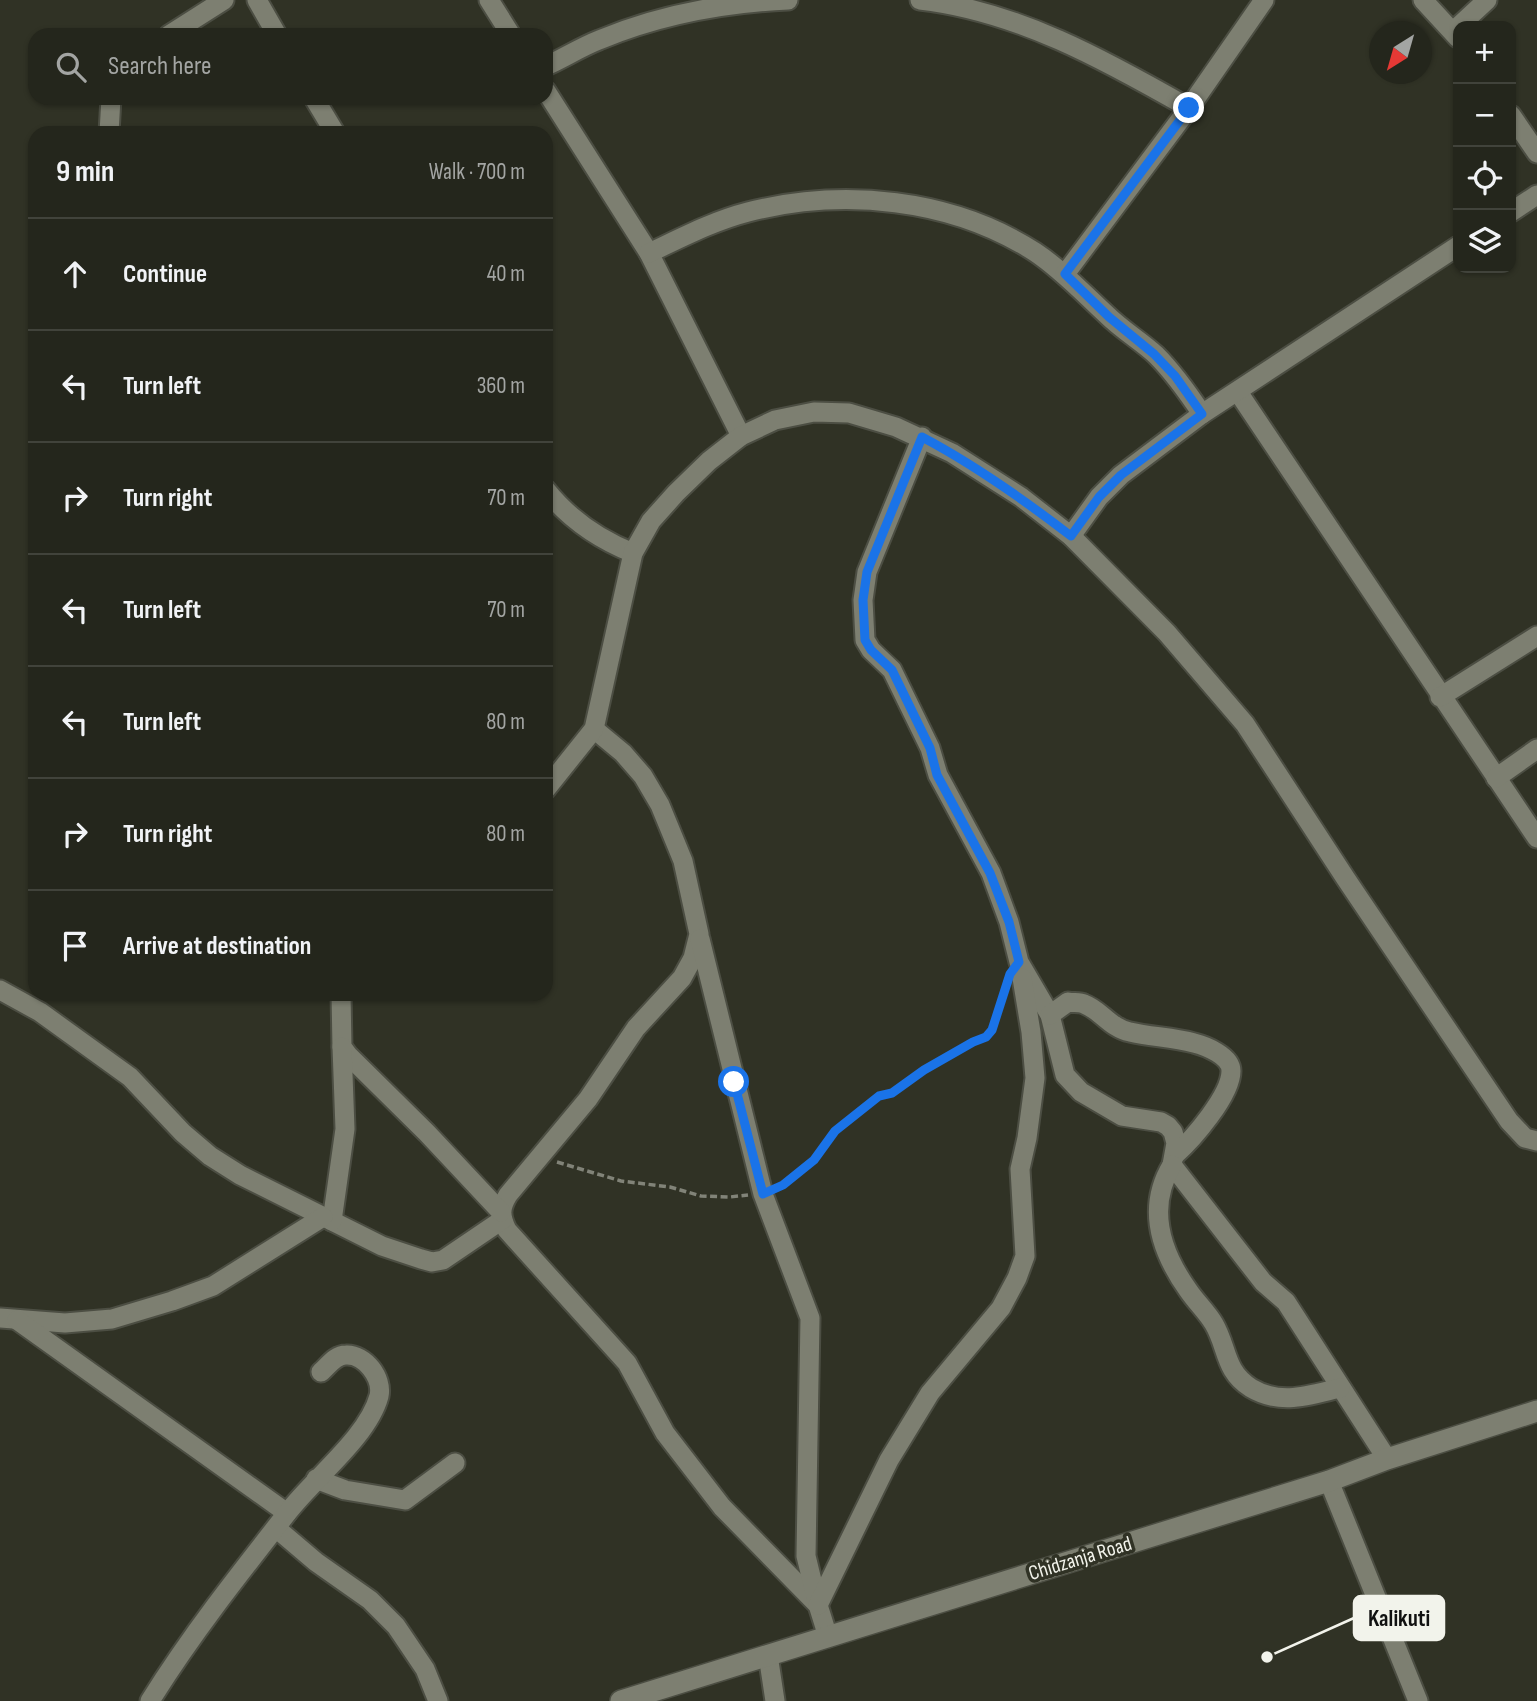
<!DOCTYPE html>
<html lang="en">
<head>
<meta charset="utf-8">
<style>
	:root { --surface:#24261c; --page:#2c2e25; --text:#f1f3f6; --muted:#a3a5a3; --line:#41433b }
	body { margin:0; font-family:"Sofia Sans Condensed",sans-serif; background:var(--page); color:var(--text) }
	.controls { position:absolute; right:21px; top:21px; display:grid; overflow:hidden; border-radius:14px; box-shadow:0 2px 5px #0004 }
	.controls button { width:63px; height:63px; display:grid; place-items:center; padding:0; border:0; border-bottom:2px solid var(--line); background:var(--surface); color:var(--text); font:35px sans-serif }
	.compass { position:absolute; left:1369px; top:21px; width:63px; height:63px; border-radius:50%; background:var(--surface); box-shadow:0 2px 5px #0004; rotate:217deg }
	.stop { position:absolute; width:21px; height:21px; margin:-16px; border:5px solid #1a73e8; border-radius:50%; background:#fff }
	.stop.end { background:#1a73e8; border-color:#fff; box-shadow:0 2px 7px #0008 }
	.list { margin:0; padding:0; list-style:none }
	h2 { display:flex; justify-content:space-between; align-items:center; height:91px; margin:0; padding:0 28px; font-size:30px }
	h2 small { font-size:23px; font-weight:400; color:var(--muted) }
	.list li { display:grid; grid-template-columns:46px 1fr auto; gap:21px; align-items:center; box-sizing:border-box; height:112px; padding:0 28px; border-top:2px solid var(--line) }
	.list b { display:block; font-size:26px; white-space:nowrap }
	.list em { font-size:23px; font-style:normal; color:var(--muted) }
	.icon { flex:none; width:38px; height:38px; fill:none; stroke:currentColor; stroke-width:2; stroke-linecap:round; stroke-linejoin:round }
	.map { position:relative; flex:none; width:1537px; height:1701px; overflow:hidden }
	.search { position:absolute; background:var(--surface); box-shadow:0 2px 5px #0004; left:28px; top:28px; width:525px; height:77px; display:flex; align-items:center; gap:18px; box-sizing:border-box; padding:0 24px; border-radius:21px; color:var(--muted); font-size:26px }
	.panel { position:absolute; background:var(--surface); box-shadow:0 2px 5px #0004; left:28px; top:126px; width:525px; height:875px; border-radius:21px }
	.map>svg:first-child { display:block }
</style>
</head>
<body>
<div class="map">
<svg width="1537" height="1701" viewBox="0 0 1537 1701">
	<rect width="100%" height="100%" fill="#303225"/>
	<g fill="none" stroke-linecap="round" stroke-linejoin="round">
		<!-- street casing -->
		<g stroke="#4c4e43" stroke-width="23">
			<g id="street">
				<path d="M257 0 277 35"/>
				<path d="M489 0 511 35"/>
				<path d="M920 0C1017 11 1105 60 1189 108"/>
				<path d="M1423 0 1458 38"/>
				<path d="M1459 26 1487 0"/>
				<path d="M169 35 224 0"/>
				<path d="M546 66C564 58 581 47 599 40 659 15 724 3 788 0"/>
				<path d="M546 91 649 253 741 436"/>
				<path d="M314 98 335 133"/>
				<path d="M1511 115 1537 153"/>
				<path d="M109 133 111 98"/>
				<path d="M1511 212 1537 195"/>
				<path d="M649 253C681 238 713 221 748 212 843 188 951 198 1035 252 1062 270 1083 293 1107 315 1122 330 1141 341 1156 355 1174 373 1188 393 1202 414"/>
				<path d="M1065 274 1189 108 1264 0"/>
				<path d="M1238 392 1537 838"/>
				<path d="M922 437 867 572 863 600 865 640 871 650 892 670 930 748 938 775 991 873 1009 922 1019 962 1050 1015 1065 1075 1081 1092 1122 1116 1161 1122 1168 1126 1173 1132 1176 1143 1172 1165 1263 1282 1286 1302 1387 1459"/>
				<path d="M546 490C570 520 598 539 633 553"/>
				<path d="M1071 536 1099 497 1121 475 1202 414 1458 246"/>
				<path d="M1440 697 1537 636"/>
				<path d="M594 729 623 753 643 776 660 805 683 861 699 934 693 958 682 978 636 1028 588 1099 508 1195C500 1208 500 1216 507 1230L627 1363 665 1433 722 1507 818 1605 828 1637"/>
				<path d="M1496 778 1537 749"/>
				<path d="M546 789 594 729 633 553 651 521 676 493 709 461 741 436 775 420 814 412 849 413 896 427 952 453 1021 497 1071 536 1167 633 1245 724 1346 879 1509 1121 1525 1138 1537 1141"/>
				<path d="M700 939 763 1194 810 1318 806 1556 818 1605"/>
				<path d="M0 990 40 1012 130 1077 183 1133 210 1156 240 1175 382 1246 421 1259 432 1262 443 1260 502 1220"/>
				<path d="M341 994 342 1047 348 1055 427 1133 501 1212"/>
				<path d="M1050 1015 1068 1002C1073 1003 1080 1002 1084 1004 1101 1010 1110 1028 1130 1032 1151 1037 1173 1037 1194 1043 1206 1046 1231 1056 1231 1071 1231 1095 1193 1139 1175 1155"/>
				<path d="M1172 1165C1146 1208 1161 1252 1188 1290 1196 1302 1207 1312 1214 1324 1228 1348 1224 1371 1251 1388 1281 1406 1310 1395 1340 1388"/>
				<path d="M332 1221 345 1129 342 1047"/>
				<path d="M0 1318 65 1323 112 1319 172 1301 213 1286 323 1217"/>
				<path d="M17 1320 287 1513"/>
				<path d="M316 1479 345 1490 405 1500 455 1463"/>
				<path d="M1329 1481 1418 1701"/>
				<path d="M276 1528 316 1562 370 1600 396 1626 425 1669 438 1701"/>
				<path d="M818 1605 889 1460 930 1393 1001 1308 1017 1278 1025 1256 1020 1169 1027 1138 1035 1078 1031 1032 1022 978"/>
				<path d="M768 1655 775 1701"/>
				<path d="M150 1701C191 1635 240 1573 288 1512 314 1478 368 1437 379 1396 383 1378 365 1354 346 1355 335 1355 329 1365 321 1372"/>
			</g>
		</g>
		<!-- secondary casing -->
		<g stroke="#4c4e43" stroke-width="24">
			<path id="secondary" d="M621 1701 1329 1481 1387 1459 1537 1411"/>
		</g>
		<!-- path -->
		<g stroke="#818378" stroke-width="3.5" stroke-dasharray="7 3.5" stroke-linecap="butt">
			<path d="M557 1162 621 1181 670 1187 701 1196 730 1197 748 1195"/>
			<path d="M778 1187 814 1160 835 1131 879 1096 892 1093 924 1070 973 1042 986 1037 992 1029 1005 991"/>
		</g>
		<!-- street -->
		<use href="#street" stroke="#7d7f71" stroke-width="19"/>
		<!-- secondary -->
		<use href="#secondary" stroke="#7d7f71" stroke-width="21"/>
	</g>
	<g fill="none" stroke-linecap="round" stroke-linejoin="round">
		<!-- route -->
		<path stroke="#1a73e8" stroke-width="9" d="M734 1082 763 1194 783 1185 814 1160 835 1131 879 1096 892 1093 924 1070 973 1042 986 1037 992 1030 1010 974 1019 962 1009 922 990 873 937 775 930 748 892 670 871 650 865 640 863 600 867 572 922 437C975 465 1023 499 1071 536L1099 497 1121 475 1202 414 1175 376 1154 354 1109 317 1065 274 1189 108"/>
	</g>
	<g text-anchor="middle" stroke-width="7" stroke-linejoin="round" paint-order="stroke">
		<!-- street labels -->
		<g font-size="21" fill="#f2f3eb" stroke="#303225">
			<text transform="translate(1080 1558) rotate(-17)" y="7">Chidzanja Road</text>
		</g>
	</g>
	<!-- callouts -->
	<path fill="none" stroke="#f2f3eb" stroke-width="2.5" d="M1267 1657L1354 1618"/>
	<circle fill="#f2f3eb" stroke="#303225" stroke-width="2.5" cx="1267" cy="1657" r="7"/>
	<rect fill="#f2f3eb" stroke="#f2f3eb" stroke-width="2.5" x="1354" y="1596" width="90" height="44" rx="7"/>
	<g font-size="23" text-anchor="middle" font-weight="bold" fill="#111">
		<text x="1399" y="1626">Kalikuti</text>
	</g>
</svg>
<div class="controls">
<button>+</button>
<button>−</button>
<button><svg class="icon" aria-label="locate" viewBox="0 0 24 24"><circle cx="12" cy="12" r="6"/><path d="M12 2v4M12 18v4M2 12h4M18 12h4"/></svg></button>
<button><svg class="icon" aria-label="layers" viewBox="0 0 24 24"><path d="M12 4l9 5-9 5-9-5zM3 14l9 5 9-5"/></svg></button>
</div>
<svg class="compass" viewBox="-18 -18 36 36"><path d="M0-13l5 13h-10z" fill="#e53935"/><path d="M0 13l5-13h-10z" fill="#a3a5a3"/></svg>
<div class="stop" style="left:734px;top:1082px"></div>
<div class="stop end" style="left:1189px;top:108px"></div>
<div class="search"><svg class="icon" aria-label="search" viewBox="0 0 24 24"><circle cx="10" cy="10" r="6"/><path d="M15 15l6 6"/></svg>Search here</div>
<section class="panel">
<h2>9 min<small>Walk · 700 m</small></h2>
<ul class="list">
<li><svg class="icon" aria-label="ahead" viewBox="0 0 24 24"><path d="M12 20V5M6 11l6-6 6 6"/></svg><div><b>Continue</b></div><em>40 m</em></li>
<li><svg class="icon" aria-label="left" viewBox="0 0 24 24"><path d="M17 20v-9H6M10 6l-5 5 5 5"/></svg><div><b>Turn left</b></div><em>360 m</em></li>
<li><svg class="icon" aria-label="right" viewBox="0 0 24 24"><path d="M7 20v-9h11M14 6l5 5-5 5"/></svg><div><b>Turn right</b></div><em>70 m</em></li>
<li><svg class="icon" aria-label="left" viewBox="0 0 24 24"><path d="M17 20v-9H6M10 6l-5 5 5 5"/></svg><div><b>Turn left</b></div><em>70 m</em></li>
<li><svg class="icon" aria-label="left" viewBox="0 0 24 24"><path d="M17 20v-9H6M10 6l-5 5 5 5"/></svg><div><b>Turn left</b></div><em>80 m</em></li>
<li><svg class="icon" aria-label="right" viewBox="0 0 24 24"><path d="M7 20v-9h11M14 6l5 5-5 5"/></svg><div><b>Turn right</b></div><em>80 m</em></li>
<li><svg class="icon" aria-label="arrive" viewBox="0 0 24 24"><path d="M6 21V4h12l-3 4 3 4H6"/></svg><div><b>Arrive at destination</b></div></li>
</ul>
</section>
</div>
</body>
</html>
